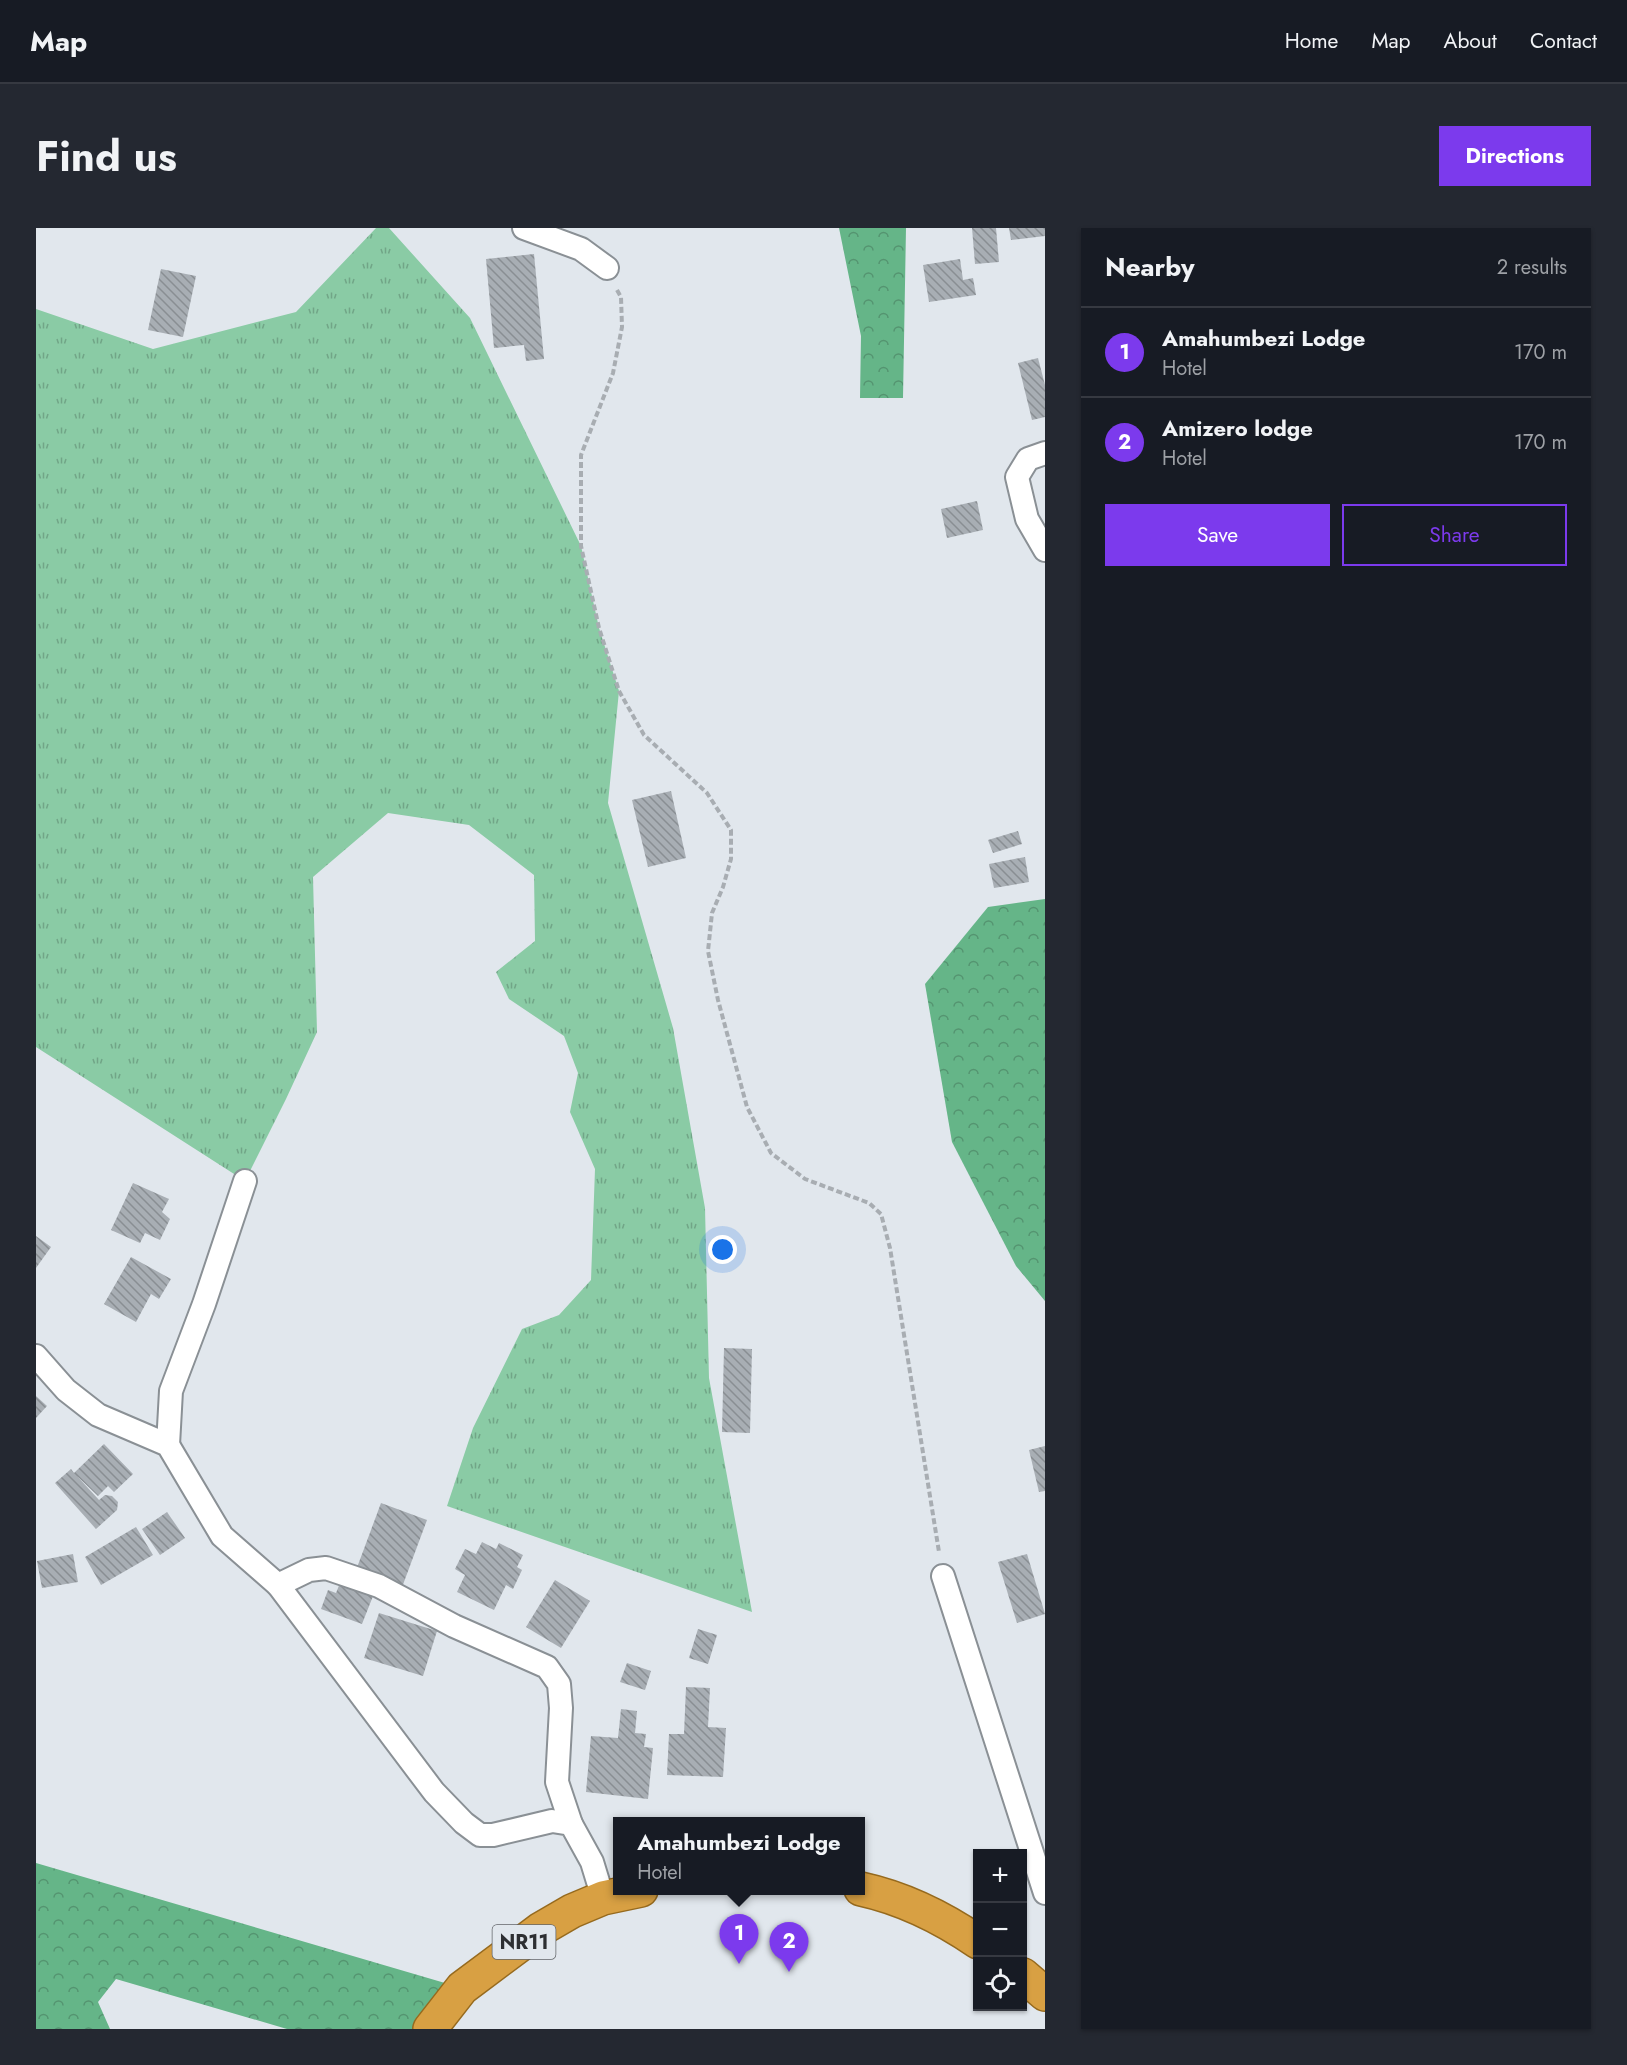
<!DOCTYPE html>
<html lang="en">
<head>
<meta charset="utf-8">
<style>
	:root { --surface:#171b24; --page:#242831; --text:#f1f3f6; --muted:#9ea1a6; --line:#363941; --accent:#7c3aed }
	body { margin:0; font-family:Jost,sans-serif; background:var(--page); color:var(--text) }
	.controls { position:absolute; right:18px; bottom:18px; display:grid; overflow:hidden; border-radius:0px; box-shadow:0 2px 4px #0004 }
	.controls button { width:54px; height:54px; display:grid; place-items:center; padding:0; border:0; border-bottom:2px solid var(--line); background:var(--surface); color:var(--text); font:30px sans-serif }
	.you { position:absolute; left:687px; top:1022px; width:21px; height:21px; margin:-15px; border:4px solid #fff; border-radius:50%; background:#1a73e8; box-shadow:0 0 0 9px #1a73e833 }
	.badge { display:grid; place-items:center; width:39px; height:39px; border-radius:50%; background:var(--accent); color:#fff; font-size:20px; font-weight:700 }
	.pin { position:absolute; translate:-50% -50px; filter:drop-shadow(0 2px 3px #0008) }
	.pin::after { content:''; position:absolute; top:32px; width:21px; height:18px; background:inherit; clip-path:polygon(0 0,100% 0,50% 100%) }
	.popup { position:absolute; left:577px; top:1589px; width:252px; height:78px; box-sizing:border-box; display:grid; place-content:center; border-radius:0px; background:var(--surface); filter:drop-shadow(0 2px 4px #0005); font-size:20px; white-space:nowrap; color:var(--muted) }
	.popup b { font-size:22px; color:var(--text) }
	.popup::after { content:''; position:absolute; left:50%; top:100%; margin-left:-12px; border:12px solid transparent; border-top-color:var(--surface) }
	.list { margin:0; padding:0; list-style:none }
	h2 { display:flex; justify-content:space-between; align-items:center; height:78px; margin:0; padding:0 24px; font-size:26px }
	h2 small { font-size:20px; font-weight:400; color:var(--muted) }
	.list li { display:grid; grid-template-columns:39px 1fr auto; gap:18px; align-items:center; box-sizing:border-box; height:90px; padding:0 24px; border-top:2px solid var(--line) }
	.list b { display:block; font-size:22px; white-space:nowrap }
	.list p { margin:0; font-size:20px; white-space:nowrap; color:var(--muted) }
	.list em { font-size:20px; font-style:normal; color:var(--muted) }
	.actions { display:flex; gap:12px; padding:18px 24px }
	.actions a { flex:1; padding:14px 0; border:2px solid var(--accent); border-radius:0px; text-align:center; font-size:21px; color:var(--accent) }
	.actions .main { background:var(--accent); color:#fff }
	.icon { flex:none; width:33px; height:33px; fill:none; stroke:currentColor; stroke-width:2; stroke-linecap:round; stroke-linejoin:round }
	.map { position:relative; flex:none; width:1009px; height:1801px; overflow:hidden; border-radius:0px }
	header { display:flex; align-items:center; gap:36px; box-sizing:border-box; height:84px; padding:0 30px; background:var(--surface); border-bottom:2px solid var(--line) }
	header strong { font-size:28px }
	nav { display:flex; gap:33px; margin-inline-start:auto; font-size:21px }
	.intro { display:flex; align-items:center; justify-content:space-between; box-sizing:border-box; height:144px; padding:0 36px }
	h1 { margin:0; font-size:42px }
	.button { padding:15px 27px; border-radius:0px; background:var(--accent); color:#fff; font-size:21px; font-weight:700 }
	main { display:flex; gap:36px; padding:0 36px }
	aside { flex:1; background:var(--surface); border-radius:0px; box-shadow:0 2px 4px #0004 }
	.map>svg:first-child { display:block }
</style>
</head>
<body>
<header>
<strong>Map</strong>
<nav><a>Home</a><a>Map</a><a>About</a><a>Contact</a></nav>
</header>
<div class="intro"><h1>Find us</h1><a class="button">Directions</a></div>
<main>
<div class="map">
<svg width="1009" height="1801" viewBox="0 0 1009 1801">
	<defs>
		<pattern id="grass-tufts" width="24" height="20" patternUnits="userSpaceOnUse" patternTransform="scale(1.5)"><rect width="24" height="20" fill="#8acba5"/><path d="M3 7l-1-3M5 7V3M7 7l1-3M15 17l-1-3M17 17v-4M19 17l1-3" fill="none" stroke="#71a587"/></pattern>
		<pattern id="forest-crowns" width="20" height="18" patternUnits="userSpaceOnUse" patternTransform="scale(1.5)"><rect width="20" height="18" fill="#65b588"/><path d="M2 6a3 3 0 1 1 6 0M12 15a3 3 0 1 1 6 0" fill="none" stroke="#549470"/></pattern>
		<pattern id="building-back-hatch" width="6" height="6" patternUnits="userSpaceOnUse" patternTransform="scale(1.5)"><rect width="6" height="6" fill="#a8aeb4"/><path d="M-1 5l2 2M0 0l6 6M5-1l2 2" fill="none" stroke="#898e93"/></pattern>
	</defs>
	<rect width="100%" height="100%" fill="#e1e7ed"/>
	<!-- grass -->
	<path fill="url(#grass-tufts)" d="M340 0H353L434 90 545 318 563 400 583 463 572 575 637 800 669 980 673 1150 716 1384 411 1278 437 1200 486 1101 523 1087 555 1052 559 941 534 884 542 845 528 808 473 771 460 744 499 713 498 647 433 597 352 585 277 649 281 804 250 871 209 953 0 819V81L117 121 260 84Z"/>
	<!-- forest -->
	<g fill="url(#forest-crowns)">
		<path d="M803 0H870L867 170H824L825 108Z"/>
		<path d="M1009 671V1073L980 1038 916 914 889 756 952 679Z"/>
		<path d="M0 1635 426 1760 394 1801H251L80 1751 62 1774 74 1801H0Z"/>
	</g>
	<!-- building -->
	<g fill="url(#building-back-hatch)">
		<path d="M936 0H960L963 34 939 36Z"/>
		<path d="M973 0H1009V8L975 12Z"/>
		<path d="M498 26 508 131 490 133 488 117 458 120 450 31Z"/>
		<path d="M924 31 927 52 937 50 940 67 893 74 887 37Z"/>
		<path d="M125 41 160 48 147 109 112 102Z"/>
		<path d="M1002 130 1009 157V189L996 192 982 135Z"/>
		<path d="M941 273 947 302 911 310 905 281Z"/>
		<path d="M635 563 650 630 612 639 596 572Z"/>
		<path d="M982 603 986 616 957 625 952 612Z"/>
		<path d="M989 629 993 654 958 660 953 636Z"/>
		<path d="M97 955 133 971 126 984 134 991 124 1012 109 1005 104 1015 75 1002Z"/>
		<path d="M0 1008 15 1019 0 1040Z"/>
		<path d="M95 1029 135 1051 123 1071 115 1066 100 1094 68 1076Z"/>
		<path d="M688 1120 716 1121 714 1205 686 1204Z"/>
		<path d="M0 1168 11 1178 0 1190Z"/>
		<path d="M68 1216 97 1246 78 1264 72 1258 62 1268 41 1248 63 1272 69 1267 76 1268 82 1274 81 1282 60 1301 19 1255 35 1241 38 1245Z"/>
		<path d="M1009 1218V1263L1003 1264 993 1222Z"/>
		<path d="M345 1275 391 1292 365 1362 319 1345Z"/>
		<path d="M131 1284 149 1310 124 1327 106 1301Z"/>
		<path d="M100 1299 117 1327 65 1357 49 1329Z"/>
		<path d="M446 1314 460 1321 463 1315 487 1327 481 1339 486 1342 477 1361 470 1357 458 1382 421 1364 429 1347 419 1341 429 1321 440 1326Z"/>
		<path d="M37 1326 42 1354 6 1360 1 1333Z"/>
		<path d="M991 1326 1009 1386 981 1395 962 1334Z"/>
		<path d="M306 1350 339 1363 326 1396 285 1381 292 1362 300 1365Z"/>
		<path d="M519 1352 554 1373 525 1420 490 1399Z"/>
		<path d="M343 1385 401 1403 387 1448 328 1430Z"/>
		<path d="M662 1401 681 1407 672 1436 653 1430Z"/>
		<path d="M591 1435 615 1443 609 1462 584 1454Z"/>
		<path d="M650 1459 674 1460 672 1499 690 1500 687 1549 631 1547 633 1506H648Z"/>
		<path d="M585 1481 601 1483 599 1505 610 1506 608 1519 617 1520 612 1571 550 1564 555 1508 582 1510Z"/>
	</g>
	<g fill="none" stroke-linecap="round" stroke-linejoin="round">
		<!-- minor casing -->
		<g stroke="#8a9095" stroke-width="26">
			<g id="minor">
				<path d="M488 0 545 21 571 40"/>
				<path d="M1009 225 992 231 981 249 991 291 1009 322"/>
				<path d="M0 1128 30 1162 62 1187 132 1217 186 1308 242 1357 398 1564 428 1595 444 1607H457L516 1593 535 1596 556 1634 567 1670"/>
				<path d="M132 1217 135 1163 168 1076 209 953"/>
				<path d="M907 1348 1009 1665"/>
				<path d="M242 1357 273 1342 290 1340 343 1358 418 1398 511 1439 523 1456 525 1480 521 1554 535 1596"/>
			</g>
		</g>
		<!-- trunk casing -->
		<g stroke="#966a1e" stroke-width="36">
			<g id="trunk">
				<path d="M825 1661C866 1670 907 1690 942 1714"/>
				<path d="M987 1747 1009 1766"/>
				<path d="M394 1801 426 1760 505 1701 536 1683 567 1670 605 1662"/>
			</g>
		</g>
		<!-- path -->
		<path stroke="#a8adb2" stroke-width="4" stroke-dasharray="6 3" stroke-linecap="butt" d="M581 62 585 69 586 99 577 145 545 227V318L563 400 583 463 608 507 671 565 695 602V631L687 659 676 685 672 723 682 772 711 879 735 925 769 951 833 975 845 986 854 1020 903 1324"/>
		<!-- minor -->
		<use href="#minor" stroke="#fff" stroke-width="22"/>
		<!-- trunk -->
		<use href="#trunk" stroke="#d8a043" stroke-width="33"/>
	</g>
	<g text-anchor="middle" stroke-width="4.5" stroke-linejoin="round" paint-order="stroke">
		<!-- shield labels -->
		<rect fill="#e1e7ed" stroke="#63666a" stroke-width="1.5" x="456.5" y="1697" width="63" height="34" rx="4.5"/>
		<g font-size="20" font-weight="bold" fill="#2d2f32">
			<text x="488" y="1721">NR11</text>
		</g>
	</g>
</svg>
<div class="controls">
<button>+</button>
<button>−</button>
<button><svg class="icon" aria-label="locate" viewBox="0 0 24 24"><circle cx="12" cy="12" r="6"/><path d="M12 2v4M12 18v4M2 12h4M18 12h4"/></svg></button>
</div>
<div class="you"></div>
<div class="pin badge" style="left:703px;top:1736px">1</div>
<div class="popup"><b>Amahumbezi Lodge</b>Hotel</div>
<div class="pin badge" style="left:753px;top:1744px">2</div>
</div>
<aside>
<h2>Nearby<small>2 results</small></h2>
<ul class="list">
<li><span class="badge">1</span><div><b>Amahumbezi Lodge</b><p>Hotel</p></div><em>170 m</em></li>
<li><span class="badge">2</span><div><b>Amizero lodge</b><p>Hotel</p></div><em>170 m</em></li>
</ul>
<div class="actions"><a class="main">Save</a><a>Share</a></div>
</aside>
</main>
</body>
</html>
